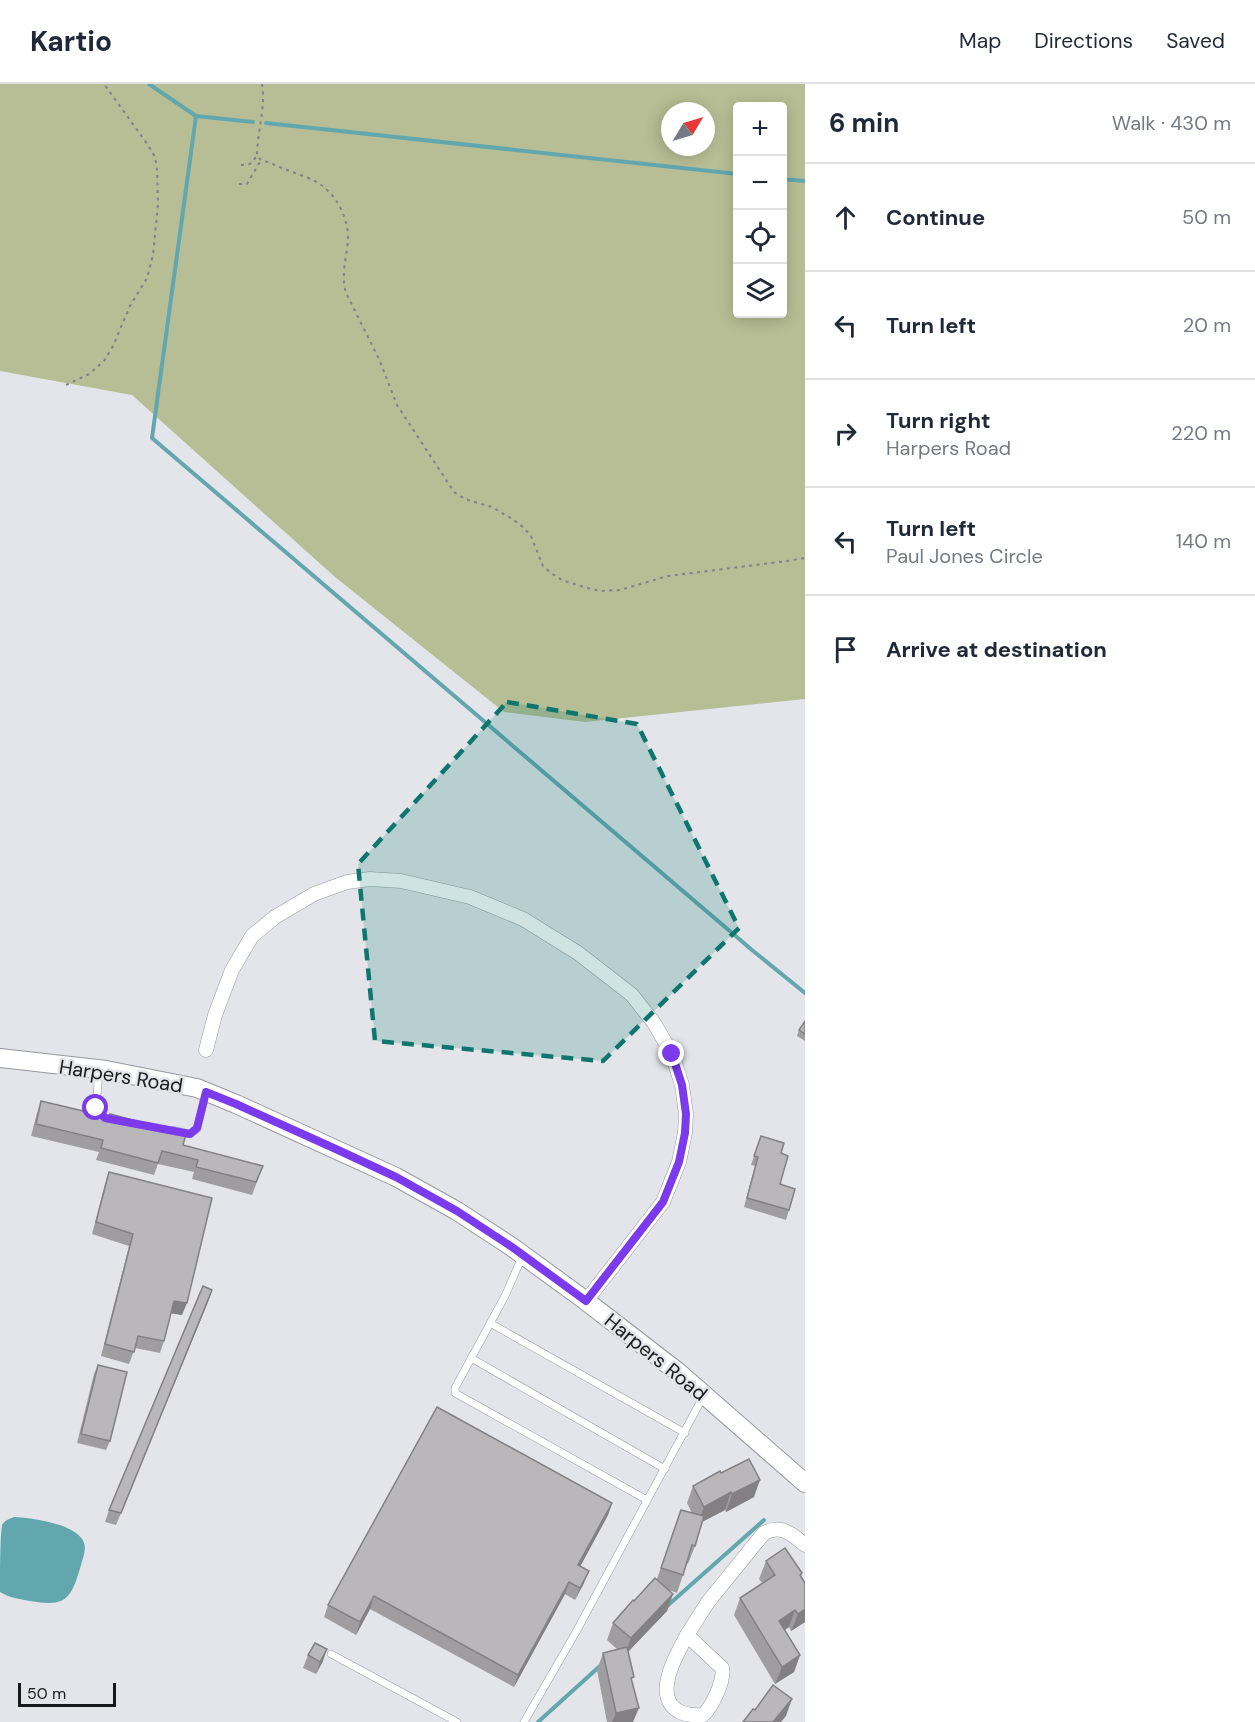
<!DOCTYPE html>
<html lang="en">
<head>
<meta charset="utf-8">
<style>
	:root { --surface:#fff; --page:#f2f2f3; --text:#1f2937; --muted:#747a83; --line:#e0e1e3 }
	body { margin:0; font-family:"DM Sans",sans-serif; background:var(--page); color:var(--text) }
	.controls { position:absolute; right:18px; top:18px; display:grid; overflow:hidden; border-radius:6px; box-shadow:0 3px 15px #0003 }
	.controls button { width:54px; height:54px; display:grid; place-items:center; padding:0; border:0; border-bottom:2px solid var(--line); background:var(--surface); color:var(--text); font:30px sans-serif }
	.compass { position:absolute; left:661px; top:18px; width:54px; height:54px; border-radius:50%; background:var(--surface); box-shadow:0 3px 15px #0003; rotate:52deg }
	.scale { position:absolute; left:18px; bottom:15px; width:98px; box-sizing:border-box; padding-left:6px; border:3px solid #1a1a1c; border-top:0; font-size:16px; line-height:21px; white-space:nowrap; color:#1a1a1c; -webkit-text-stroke:4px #e3e5ea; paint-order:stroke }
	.stop { position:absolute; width:18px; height:18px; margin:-14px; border:4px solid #7c3aed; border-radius:50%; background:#fff }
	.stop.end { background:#7c3aed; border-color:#fff; box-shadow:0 2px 6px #0008 }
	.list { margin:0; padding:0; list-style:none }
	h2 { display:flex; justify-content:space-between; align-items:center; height:78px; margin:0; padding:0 24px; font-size:26px }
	h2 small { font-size:20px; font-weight:400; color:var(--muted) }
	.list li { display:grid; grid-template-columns:39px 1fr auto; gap:18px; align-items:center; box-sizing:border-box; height:108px; padding:0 24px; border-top:2px solid var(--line) }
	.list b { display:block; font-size:22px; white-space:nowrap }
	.list p { margin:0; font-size:20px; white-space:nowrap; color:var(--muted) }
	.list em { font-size:20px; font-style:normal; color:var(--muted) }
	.icon { flex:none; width:33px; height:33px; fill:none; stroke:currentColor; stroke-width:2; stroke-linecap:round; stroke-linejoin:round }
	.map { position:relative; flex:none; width:805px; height:1638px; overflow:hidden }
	header { display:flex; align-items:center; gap:36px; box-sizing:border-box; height:84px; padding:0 30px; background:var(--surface); border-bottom:2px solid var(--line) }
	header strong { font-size:28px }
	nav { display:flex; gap:33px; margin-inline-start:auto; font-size:21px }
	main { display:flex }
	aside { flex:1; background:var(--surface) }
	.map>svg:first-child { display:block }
</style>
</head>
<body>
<header>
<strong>Kartio</strong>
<nav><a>Map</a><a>Directions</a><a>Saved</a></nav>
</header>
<main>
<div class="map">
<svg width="805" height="1638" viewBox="0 0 805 1638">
	<rect width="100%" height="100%" fill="#e3e5ea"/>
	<!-- green -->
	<path fill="#b7be95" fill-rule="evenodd" d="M0 0H805V615L585 638 504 628 335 493 132 311 0 287ZM738 22H782V230H738ZM670 27H706V63H670Z"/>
	<!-- water -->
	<path fill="#62a7ae" d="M14 1433C32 1434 71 1439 82 1455 88 1463 83 1473 81 1481 71 1516 66 1523 30 1517 19 1515 10 1514 0 1508 0 1492 0 1454 2 1441 5 1436 9 1435 14 1433Z"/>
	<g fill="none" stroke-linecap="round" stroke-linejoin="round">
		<!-- stream -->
		<g stroke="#62a7ae" stroke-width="4">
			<path d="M149 0 196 32 253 38"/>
			<path d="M196 32 152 354 752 866 805 909"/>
			<path d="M266 39 738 90"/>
			<path d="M782 95 805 97"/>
			<path d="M666 1523 764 1436"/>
			<path d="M538 1638 600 1582"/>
		</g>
		<!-- service casing -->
		<g stroke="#96989d" stroke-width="8">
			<g id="service">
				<path d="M99 986 96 1024 105 1034 111 1035"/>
				<path d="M172 1046 190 1050 197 1045 206 1008"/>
				<path d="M522 1173 505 1212 455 1304V1309L647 1416"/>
				<path d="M490 1239 685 1349"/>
				<path d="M471 1274 665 1385"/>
				<path d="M331 1570 457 1638"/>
				<path d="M524 1638 576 1548 703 1313"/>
			</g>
		</g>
		<!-- minor casing -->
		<g stroke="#96989d" stroke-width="15">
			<g id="minor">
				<path d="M206 966 215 931 232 886 252 852 275 833 314 810 347 798 370 795 401 797 470 813 523 835 578 869 632 911 654 939 672 970 682 1001 686 1030 685 1049 679 1078 663 1118 586 1217"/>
				<path d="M687 1551 722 1584C725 1596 712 1623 703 1631 691 1632 680 1631 672 1622 657 1603 677 1570 687 1551Z"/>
				<path d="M687 1551 708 1518 764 1449C781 1440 792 1450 805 1461"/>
			</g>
		</g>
		<!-- tertiary casing -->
		<g stroke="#96989d" stroke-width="20">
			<path id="tertiary" d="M0 974 106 986 197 1004 236 1020 396 1093 457 1127 512 1163 586 1217 678 1288 805 1399"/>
		</g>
		<!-- path -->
		<g stroke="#818286" stroke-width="2" stroke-dasharray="3 4.5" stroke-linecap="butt">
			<path d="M262 0C266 24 257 48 257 72L261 76C270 78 278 83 287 86 300 91 315 95 325 104 340 117 349 138 348 158 346 175 341 192 346 209L379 275 397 321 454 408 465 415 492 423 514 436 523 443 531 452 543 482 551 489 562 496 584 503 600 507 620 506 668 492 787 477 805 474"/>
			<path d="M241 81 250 80 257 72"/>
			<path d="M239 100H247L261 76"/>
			<path d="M66 301 89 290 104 277 113 262 130 222 147 194 153 171 158 120 157 85 155 73 148 61 104 0"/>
		</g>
		<!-- service -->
		<use href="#service" stroke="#fff" stroke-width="7"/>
		<!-- minor -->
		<use href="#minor" stroke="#fff" stroke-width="14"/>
		<!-- tertiary -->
		<use href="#tertiary" stroke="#fff" stroke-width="18"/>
	</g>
	<!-- wall -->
	<g fill="#a09da1">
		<path d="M805 937V957L797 952 799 946Z"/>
		<path d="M41 1017 183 1061 263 1082 252 1111 192 1095 194 1088 158 1080 154 1091 96 1076 99 1068 31 1052 37 1029Z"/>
		<path d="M761 1052 781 1069 780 1100 789 1126 786 1136 744 1123 755 1082 751 1081Z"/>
		<path d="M109 1088 182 1231 171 1229 164 1257 160 1269 135 1264 129 1280 101 1272 129 1162 92 1150 105 1100Z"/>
		<path d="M208 1218 116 1441 105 1438 109 1426Z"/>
		<path d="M98 1281 110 1357 106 1366 77 1359 94 1290Z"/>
		<path d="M721 1389 754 1413 726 1428 725 1426 702 1438 695 1462 688 1480 687 1479 677 1509 669 1506 673 1510 667 1527 628 1568 632 1598 633 1638H607L597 1586 603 1569 617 1565 607 1556 613 1539 657 1495 681 1426 692 1429 687 1419 693 1402Z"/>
		<path d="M612 1419 608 1431 580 1482 584 1499 575 1516 565 1510 514 1603 370 1525 356 1551 324 1533 328 1521Z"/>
		<path d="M766 1477 802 1489 801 1492 805 1499V1538L791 1547 789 1543 785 1546 800 1571 794 1588 775 1600 734 1531 740 1514 763 1500 759 1495Z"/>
		<path d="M308 1571 323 1577 316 1590 303 1584Z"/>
	</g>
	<!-- shaded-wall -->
	<g fill="#828083">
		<path d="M212 1206 208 1218 116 1441 121 1429Z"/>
		<path d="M174 1217 187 1219 182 1231 169 1229Z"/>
		<path d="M760 1396 754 1413 726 1428 732 1410Z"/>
		<path d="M731 1408 725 1426 698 1440 704 1423Z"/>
		<path d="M612 1419 608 1431 574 1494 578 1481Z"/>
		<path d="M589 1487 584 1499 575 1516 580 1504Z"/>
		<path d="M569 1498 565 1510 514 1603 518 1591Z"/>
		<path d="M673 1510 667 1527 624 1572 631 1554Z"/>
		<path d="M374 1512 370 1525 356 1551 360 1538Z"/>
		<path d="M805 1525V1538L791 1547 798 1530Z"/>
		<path d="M795 1526 789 1543 772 1554 779 1537Z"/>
		<path d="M327 1565 323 1577 316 1590 320 1578Z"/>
		<path d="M800 1571 794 1588 775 1600 782 1583Z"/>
		<path d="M792 1615 786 1632 781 1638H773Z"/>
		<path d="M639 1624 633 1638H612L616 1629Z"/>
	</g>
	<!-- building -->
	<g fill="#bab7bb" stroke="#828083" stroke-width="1.5">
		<path d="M805 937V950L799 946Z"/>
		<path d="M41 1017 109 1033 110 1030 186 1050 183 1061 263 1082 256 1098 196 1083 198 1076 162 1067 158 1079 101 1064 103 1056 36 1040Z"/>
		<path d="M761 1052 784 1059 781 1069 788 1072 780 1100 795 1105 789 1126 747 1114 758 1073 754 1072Z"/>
		<path d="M109 1088 212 1114 187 1219 174 1217 164 1257 138 1252 134 1268 105 1260 133 1150 96 1138Z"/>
		<path d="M203 1202 212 1206 121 1429 109 1426Z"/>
		<path d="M98 1281 127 1288 110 1357 81 1350Z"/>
		<path d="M437 1323 612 1419 578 1481 589 1487 580 1504 569 1498 518 1591 374 1512 360 1538 328 1521Z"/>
		<path d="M749 1375 760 1396 732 1410 731 1408 704 1423 693 1402 720 1387 721 1389Z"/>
		<path d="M681 1426 704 1432 695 1462 692 1461 683 1491 661 1484Z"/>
		<path d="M785 1464 802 1489 800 1491 805 1499V1525L798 1530 795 1526 779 1537 800 1571 782 1583 740 1514 775 1491 766 1477Z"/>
		<path d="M655 1494 673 1510 631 1554 613 1539 633 1516 634 1517Z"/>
		<path d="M315 1559 327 1565 320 1578 308 1571Z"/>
		<path d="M627 1563 634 1593 631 1594 639 1624 616 1629 603 1569Z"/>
		<path d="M773 1601 792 1615 773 1638H743L753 1625 755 1626Z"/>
	</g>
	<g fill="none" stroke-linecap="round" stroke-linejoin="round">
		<!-- route -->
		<path stroke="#7c3aed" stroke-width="8" d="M96 1024 105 1034 190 1050 197 1044 206 1008 236 1020 338 1066 396 1093 457 1127 512 1163 586 1217 663 1118 679 1078 685 1049 686 1030 682 1001 672 970"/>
	</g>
	<!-- marked area -->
	<path fill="#0f766e" fill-opacity="0.2" stroke="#0f766e" stroke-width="4.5" stroke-dasharray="12 8" stroke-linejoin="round" d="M507 618 637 640 739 844 603 977 375 957 358 780Z"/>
	<g text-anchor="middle" stroke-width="5" stroke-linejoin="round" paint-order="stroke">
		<!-- street labels -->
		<g font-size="20" fill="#1a1a1c" stroke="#e3e5ea">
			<text transform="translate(121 992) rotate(9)" y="7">Harpers Road</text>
			<text transform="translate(656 1273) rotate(39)" y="7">Harpers Road</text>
		</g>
	</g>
</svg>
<div class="controls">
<button>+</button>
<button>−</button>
<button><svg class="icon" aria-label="locate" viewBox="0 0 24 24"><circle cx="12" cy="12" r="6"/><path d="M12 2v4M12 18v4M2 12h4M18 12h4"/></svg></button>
<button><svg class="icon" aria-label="layers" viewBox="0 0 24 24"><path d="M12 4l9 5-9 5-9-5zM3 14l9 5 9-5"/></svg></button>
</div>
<svg class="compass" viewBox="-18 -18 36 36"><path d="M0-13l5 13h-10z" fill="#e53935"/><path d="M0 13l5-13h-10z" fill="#747a83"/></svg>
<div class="scale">50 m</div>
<div class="stop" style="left:96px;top:1024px"></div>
<div class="stop end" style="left:672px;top:970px"></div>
</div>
<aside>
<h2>6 min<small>Walk · 430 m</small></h2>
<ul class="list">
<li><svg class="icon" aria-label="ahead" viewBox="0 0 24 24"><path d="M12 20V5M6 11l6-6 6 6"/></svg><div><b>Continue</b></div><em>50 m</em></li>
<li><svg class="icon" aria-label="left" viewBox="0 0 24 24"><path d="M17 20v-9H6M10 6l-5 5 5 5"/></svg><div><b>Turn left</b></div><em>20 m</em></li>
<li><svg class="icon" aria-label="right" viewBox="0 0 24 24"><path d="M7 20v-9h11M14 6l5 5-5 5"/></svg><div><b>Turn right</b><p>Harpers Road</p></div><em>220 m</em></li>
<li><svg class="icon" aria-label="left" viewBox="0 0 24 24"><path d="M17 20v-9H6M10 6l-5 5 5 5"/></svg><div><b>Turn left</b><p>Paul Jones Circle</p></div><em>140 m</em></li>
<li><svg class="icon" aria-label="arrive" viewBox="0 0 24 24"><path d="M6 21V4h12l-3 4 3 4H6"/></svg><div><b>Arrive at destination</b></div></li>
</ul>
</aside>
</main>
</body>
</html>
